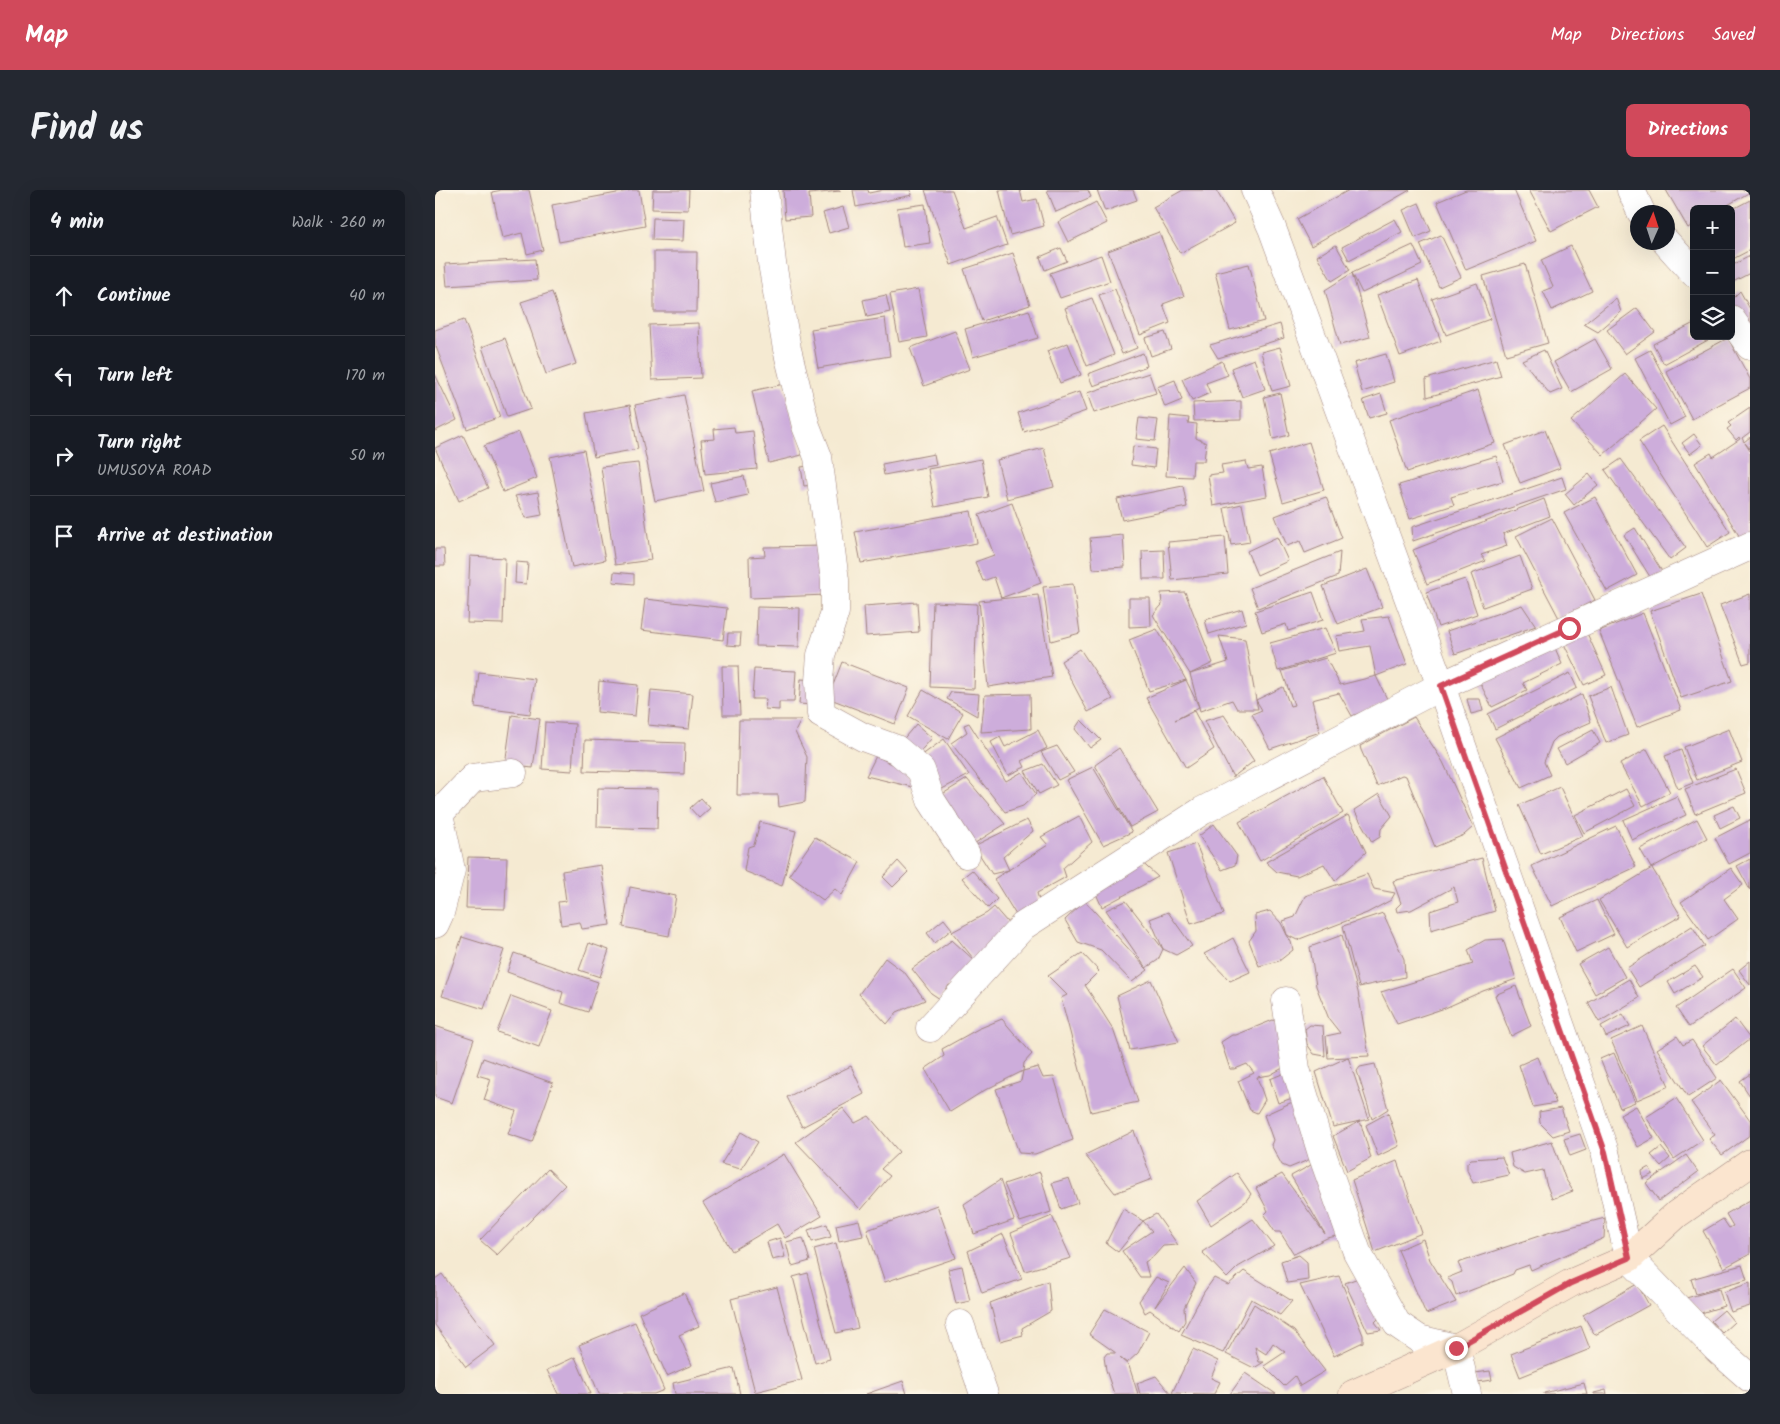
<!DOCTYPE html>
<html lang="en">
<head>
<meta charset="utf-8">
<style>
	:root { --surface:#171b24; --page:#242831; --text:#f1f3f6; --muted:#9ea1a6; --line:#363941; --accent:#d1495b }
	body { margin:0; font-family:Kalam,sans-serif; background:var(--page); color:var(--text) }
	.controls { position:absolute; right:15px; top:15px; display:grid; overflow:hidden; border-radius:8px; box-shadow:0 5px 20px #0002 }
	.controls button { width:45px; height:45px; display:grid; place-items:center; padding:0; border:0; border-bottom:1px solid var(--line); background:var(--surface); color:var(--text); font:25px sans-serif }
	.compass { position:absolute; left:1195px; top:15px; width:45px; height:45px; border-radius:50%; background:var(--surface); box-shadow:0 5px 20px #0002; rotate:3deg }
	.stop { position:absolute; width:15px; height:15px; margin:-11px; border:4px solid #d1495b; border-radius:50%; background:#fff }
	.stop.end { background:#d1495b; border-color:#fff; box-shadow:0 1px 5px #0008 }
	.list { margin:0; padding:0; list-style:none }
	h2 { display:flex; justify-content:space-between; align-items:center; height:65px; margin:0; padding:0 20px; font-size:21px }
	h2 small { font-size:16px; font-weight:400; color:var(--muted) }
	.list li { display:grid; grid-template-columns:32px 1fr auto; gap:15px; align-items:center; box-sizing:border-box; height:80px; padding:0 20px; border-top:1px solid var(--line) }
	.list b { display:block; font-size:19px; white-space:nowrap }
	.list p { margin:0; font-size:16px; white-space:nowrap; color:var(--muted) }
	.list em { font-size:16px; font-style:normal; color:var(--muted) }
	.icon { flex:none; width:28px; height:28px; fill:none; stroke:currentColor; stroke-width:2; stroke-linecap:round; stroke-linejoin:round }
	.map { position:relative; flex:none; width:1315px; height:1204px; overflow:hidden; border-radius:8px }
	header { display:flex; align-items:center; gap:30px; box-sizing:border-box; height:70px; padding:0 25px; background:var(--accent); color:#fff }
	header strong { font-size:24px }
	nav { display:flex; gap:28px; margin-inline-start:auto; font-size:18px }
	.intro { display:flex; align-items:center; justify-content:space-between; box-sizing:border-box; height:120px; padding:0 30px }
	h1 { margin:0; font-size:35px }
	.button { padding:12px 22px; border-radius:8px; background:var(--accent); color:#fff; font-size:18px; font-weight:700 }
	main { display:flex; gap:30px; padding:0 30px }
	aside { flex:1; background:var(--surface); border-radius:8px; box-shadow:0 5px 20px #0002 }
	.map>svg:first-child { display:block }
</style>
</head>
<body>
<header>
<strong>Map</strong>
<nav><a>Map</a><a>Directions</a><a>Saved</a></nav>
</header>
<div class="intro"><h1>Find us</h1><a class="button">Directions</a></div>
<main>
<aside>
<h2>4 min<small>Walk · 260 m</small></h2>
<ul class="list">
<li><svg class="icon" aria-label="ahead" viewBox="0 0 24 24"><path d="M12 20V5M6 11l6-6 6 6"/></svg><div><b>Continue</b></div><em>40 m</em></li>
<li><svg class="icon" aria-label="left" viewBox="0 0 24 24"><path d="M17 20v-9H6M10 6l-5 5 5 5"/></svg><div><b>Turn left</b></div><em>170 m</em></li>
<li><svg class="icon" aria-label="right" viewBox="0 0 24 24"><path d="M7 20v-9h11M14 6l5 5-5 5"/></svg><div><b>Turn right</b><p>UMUSOYA ROAD</p></div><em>50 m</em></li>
<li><svg class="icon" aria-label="arrive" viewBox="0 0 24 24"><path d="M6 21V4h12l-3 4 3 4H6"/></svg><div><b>Arrive at destination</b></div></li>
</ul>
</aside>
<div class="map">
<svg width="1315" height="1204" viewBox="0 0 1315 1204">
	<rect width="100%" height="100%" fill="#fcf5e5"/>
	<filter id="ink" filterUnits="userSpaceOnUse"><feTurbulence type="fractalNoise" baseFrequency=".02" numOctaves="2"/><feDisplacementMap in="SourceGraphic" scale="10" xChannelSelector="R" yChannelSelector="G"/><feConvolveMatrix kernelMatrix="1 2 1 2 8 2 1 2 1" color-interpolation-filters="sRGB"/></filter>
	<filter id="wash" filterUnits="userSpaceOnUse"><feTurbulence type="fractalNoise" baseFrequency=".0096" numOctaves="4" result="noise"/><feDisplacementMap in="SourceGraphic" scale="20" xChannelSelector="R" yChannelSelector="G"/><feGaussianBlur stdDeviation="1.12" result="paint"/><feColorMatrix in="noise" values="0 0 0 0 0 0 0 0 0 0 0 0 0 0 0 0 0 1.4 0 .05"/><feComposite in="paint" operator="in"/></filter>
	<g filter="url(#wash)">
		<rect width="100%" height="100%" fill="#f5ead2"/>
		<g id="blocks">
			<!-- building -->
			<g fill="#cdaddb">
				<path d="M67 0H94L108 60 92 64 87 43 67 48 57 2Z"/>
				<path d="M198 0H204L210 36 124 52 117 15Z"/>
				<path d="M218 0H254L253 20 217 19Z"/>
				<path d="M348 0H405V1L374 4 376 27 350 29Z"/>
				<path d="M418 0H433L434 3 448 0H476L477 5 421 17Z"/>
				<path d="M490 0H517L531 38 562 27 572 55 516 75Z"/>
				<path d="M564 0H585L588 12 602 9 609 36 575 45Z"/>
				<path d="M612 0H653L656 7 621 22Z"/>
				<path d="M662 0H698L702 10 670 21Z"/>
				<path d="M748 0H781L800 33 745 63 718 17Z"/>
				<path d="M914 0H975L876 56 862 29Z"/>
				<path d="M1031 0H1079L1101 51 1031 80 1002 12Z"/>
				<path d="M1094 0H1154L1163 17 1116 41Z"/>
				<path d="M1231 0H1315V2L1286 19H1259V34L1253 38Z"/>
				<path d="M1315 10V60L1296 70V20Z"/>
				<path d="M661 12 672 33 633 52 623 32Z"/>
				<path d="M984 13 996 41 980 48 968 20Z"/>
				<path d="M490 14 495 53 468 57 462 18Z"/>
				<path d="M408 17 414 37 394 43 388 23Z"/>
				<path d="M218 28 249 29 248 51 217 50Z"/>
				<path d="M960 29 967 42 914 70 907 57Z"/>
				<path d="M724 42 749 106 728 114 735 133 705 145 673 61Z"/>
				<path d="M1006 45 1026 87 1004 97 985 54Z"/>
				<path d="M901 55 915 80 897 91 882 66Z"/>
				<path d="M978 55 987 75 927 103 917 83Z"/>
				<path d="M1136 56 1157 101 1117 120 1108 101 1118 97 1106 70Z"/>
				<path d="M626 58 632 71 610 80 605 67Z"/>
				<path d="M219 62H262L261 122H219Z"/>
				<path d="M578 63 595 115 547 131 529 79Z"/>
				<path d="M666 65 675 91 625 108 615 83Z"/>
				<path d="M1315 66V83L1296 93V76Z"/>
				<path d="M100 69 102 90 12 96 10 74Z"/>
				<path d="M814 74 829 131 795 140 780 82Z"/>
				<path d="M1090 74 1113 153 1071 165 1048 86Z"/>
				<path d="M917 83 935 147 905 155 890 100Z"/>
				<path d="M983 90 1006 151 965 166 942 105Z"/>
				<path d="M1042 93 1055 129 1011 145 997 109Z"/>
				<path d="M483 99 492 147 464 152 455 104Z"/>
				<path d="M680 99 702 158 687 164 664 105Z"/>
				<path d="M1305 101 1315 119V145L1313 146 1296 113V110Z"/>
				<path d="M117 102 141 174 111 184 86 112Z"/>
				<path d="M451 105 455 122 432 127 428 110Z"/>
				<path d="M657 108 679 165 652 176 630 118Z"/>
				<path d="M1181 108 1186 122 1163 142 1149 134Z"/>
				<path d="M1202 118 1220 142 1190 164 1172 140Z"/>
				<path d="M594 120 603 148 538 167 530 139Z"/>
				<path d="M450 128 455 166 383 178 376 139Z"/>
				<path d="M29 130 65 227 32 239 0 154V140Z"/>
				<path d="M264 133 266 188 217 190 214 135Z"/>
				<path d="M1259 133V146H1271L1273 150 1229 174 1218 154Z"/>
				<path d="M845 134 849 148 783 168 775 155Z"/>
				<path d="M520 141 535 179 489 196 475 158Z"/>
				<path d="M730 142 736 159 716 166 710 148Z"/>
				<path d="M70 148 96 219 72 227 47 157Z"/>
				<path d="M1293 148 1315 189V198L1257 229 1231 181Z"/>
				<path d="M1160 149 1177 179 1136 202 1119 172Z"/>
				<path d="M633 153 646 185 625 193 612 161Z"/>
				<path d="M845 157 856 196 837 201 826 162Z"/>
				<path d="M1109 160 1127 199 1115 204 1087 170Z"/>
				<path d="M1215 160 1250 227 1235 235 1200 168Z"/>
				<path d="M708 163 712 176 658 196 653 184Z"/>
				<path d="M951 164 959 192 927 202 919 173Z"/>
				<path d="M819 169 830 199 807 207 796 178Z"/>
				<path d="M1061 169 1066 186 992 207 991 189Z"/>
				<path d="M787 171 793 185 771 193 775 203 757 211 747 189Z"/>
				<path d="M714 183 721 203 659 223 652 203Z"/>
				<path d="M0 184 22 230 0 241Z"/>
				<path d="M1190 184 1221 219 1168 265 1136 231Z"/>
				<path d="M740 190 747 210 730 217 722 197Z"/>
				<path d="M349 194 367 265 334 273 317 201Z"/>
				<path d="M1043 200 1060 253 972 282 954 230Z"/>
				<path d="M644 202 651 221 589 242 583 223Z"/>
				<path d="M845 203 854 245 838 249 829 207Z"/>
				<path d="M946 204 952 223 934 228 928 210Z"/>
				<path d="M249 205 269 301 220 311 200 215Z"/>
				<path d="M806 211V230L759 231 758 213Z"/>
				<path d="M195 215 203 259 159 267 151 223Z"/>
				<path d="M1315 218V242L1307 248 1309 252 1315 247V259L1310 253 1315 261V344L1306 349 1260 273 1276 263 1278 267 1305 249 1304 247 1301 250 1292 239 1296 236 1293 233Z"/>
				<path d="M735 226 754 228 753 233 762 234 761 248 771 253 769 271H758L757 287 731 286Z"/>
				<path d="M704 228 723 230 720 251 701 249Z"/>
				<path d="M1227 236 1295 342 1272 357 1204 251Z"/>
				<path d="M299 237 300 243 318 241 322 279 270 284 266 250 280 249 279 239Z"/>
				<path d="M1110 240 1125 278 1085 293 1070 255Z"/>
				<path d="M84 242 102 288 68 302 49 256Z"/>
				<path d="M1259 244 1267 255 1255 264 1247 253Z"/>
				<path d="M28 245 53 298 24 311 0 258Z"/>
				<path d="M874 252 889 300 848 312 834 264Z"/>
				<path d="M698 256 721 259 719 278 696 275Z"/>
				<path d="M609 258 619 297 572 309 562 270Z"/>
				<path d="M149 260 170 370 137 377 115 267Z"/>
				<path d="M499 264 501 275 449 285 447 274Z"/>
				<path d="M1061 266 1068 291 1016 307 1019 315 975 329 964 295Z"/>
				<path d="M546 269 553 307 500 317 493 279Z"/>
				<path d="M1186 269 1251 358 1235 370 1170 280Z"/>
				<path d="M811 271 813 279 827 277 832 306 778 316 773 285 788 283 786 275Z"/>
				<path d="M203 273 216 370 180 375 166 277Z"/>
				<path d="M374 276 377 295 369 296 366 277Z"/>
				<path d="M1154 284 1163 295 1139 315 1130 304Z"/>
				<path d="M309 286 313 305 280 312 275 293Z"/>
				<path d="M1127 287 1131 299 978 351 977 337Z"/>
				<path d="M748 296 752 317 687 330 682 309Z"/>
				<path d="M103 302 107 325 91 328 80 306Z"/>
				<path d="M891 307 907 348 870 363 865 351 852 356 840 326Z"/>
				<path d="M1160 307 1202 385 1172 401 1129 323Z"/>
				<path d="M1109 309 1115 326 1068 344 1072 356 1046 365 1051 371 992 394 978 360Z"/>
				<path d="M577 313 606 393 566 408 559 387 548 391 540 372 559 365 544 325Z"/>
				<path d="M807 314 815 352 796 355 789 318Z"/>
				<path d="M536 321 542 353 426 373 420 342Z"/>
				<path d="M1117 328 1160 410 1124 428 1081 346Z"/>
				<path d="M1200 338 1228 383 1217 390 1189 345Z"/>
				<path d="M688 345 690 377 658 379 655 348Z"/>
				<path d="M790 347 793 384 737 390 733 352Z"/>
				<path d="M842 347 853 371 822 385 812 361Z"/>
				<path d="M390 356 392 405 315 408 314 367 330 366 329 357Z"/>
				<path d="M0 359H9L10 376H0Z"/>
				<path d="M729 360 730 389H708L707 361Z"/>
				<path d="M905 362 903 386 823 418 815 398Z"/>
				<path d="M35 366 70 368 68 434 32 433Z"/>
				<path d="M1085 366 1097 399 1048 417 1036 384Z"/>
				<path d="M81 372 93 373 91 394 80 393Z"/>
				<path d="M932 379 947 417 903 434 888 396Z"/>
				<path d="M179 382 199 384V394L178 392Z"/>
				<path d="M1030 389 1042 424 1003 437 991 402Z"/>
				<path d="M638 394 645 443 616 451 608 397Z"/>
				<path d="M750 402 778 473 755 484 718 425 727 415 726 403Z"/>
				<path d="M878 402 888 430 853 441 851 434 827 442 820 421Z"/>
				<path d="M1266 404 1297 491 1246 508 1215 421Z"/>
				<path d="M1315 404V472L1308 474 1285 415Z"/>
				<path d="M603 405 617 487 553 497 544 411Z"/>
				<path d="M694 408H715L716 436 694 437Z"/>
				<path d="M210 409 292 418 288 450 206 440Z"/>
				<path d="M482 412 484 442 431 446 429 416Z"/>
				<path d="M498 412 542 414 539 499 495 497Z"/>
				<path d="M1087 415 1101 436 1020 464 1012 441Z"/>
				<path d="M322 417 365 418 364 457 321 456Z"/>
				<path d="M807 419 811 433 774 444 770 430Z"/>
				<path d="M1208 423 1246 520 1202 537 1164 441Z"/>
				<path d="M954 426 972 474 941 486 935 456 904 461 901 446 930 441 927 429Z"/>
				<path d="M890 438 901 463 843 481 835 453Z"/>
				<path d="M722 439 751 490 714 501 694 450Z"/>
				<path d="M1151 441 1171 485 1149 495 1128 452Z"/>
				<path d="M293 443H306L305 456 292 455Z"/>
				<path d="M784 446 810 449 821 510 848 497 855 516 859 515 847 481 891 468 905 495 941 486 953 511 917 526 904 503 877 510 885 542 835 559 817 524 827 520 821 510 823 519H802L797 510 765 521 755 484 793 472Z"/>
				<path d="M1120 458 1127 474 1088 493 1092 500 1057 517 1045 493Z"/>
				<path d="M645 459 678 509 653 522 626 471Z"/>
				<path d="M407 472 474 498 460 534 393 508Z"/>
				<path d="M287 476H303L305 525H288Z"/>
				<path d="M319 479 361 481 359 512H344V520L330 519 331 509H317Z"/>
				<path d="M44 482 100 489 95 524 40 517Z"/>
				<path d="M1135 483 1142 498 1060 539 1053 524Z"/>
				<path d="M366 489 379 490 377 515 364 514Z"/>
				<path d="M751 490 764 517 740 530 759 521 779 559 751 578 711 508Z"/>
				<path d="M164 491 203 495 200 526 162 522Z"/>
				<path d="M1176 497 1193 545 1171 553 1153 506Z"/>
				<path d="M216 500 258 504 254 539 213 535Z"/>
				<path d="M488 500 528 523 513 549 473 526Z"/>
				<path d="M516 502 544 504 542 526 512 509Z"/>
				<path d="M595 504 596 539 546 542 550 505Z"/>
				<path d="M1147 504 1156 532 1122 547 1117 552 1109 572 1115 585 1086 598 1060 548Z"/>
				<path d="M1032 509H1045L1048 521 1036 524Z"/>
				<path d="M77 525 105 529 98 578 70 575Z"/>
				<path d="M789 525 819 571 798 587 769 531Z"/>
				<path d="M979 527 1008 572 1038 637 1029 645 1000 657 971 586 967 585 942 596 926 560 925 556Z"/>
				<path d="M304 530H366L360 542 372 567 370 612 344 617 343 605H302Z"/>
				<path d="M646 530 666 550 655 558 640 539Z"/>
				<path d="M110 532 140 534 137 581 107 579Z"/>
				<path d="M534 533 571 591 587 582 601 604 588 616 570 622 516 553 532 542 529 535Z"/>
				<path d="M481 534 497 548 481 566 465 553Z"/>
				<path d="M1294 539 1307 572 1262 590 1249 557Z"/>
				<path d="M603 540 612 558 587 571 590 577 573 585 556 552 565 547 570 557Z"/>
				<path d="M1158 540 1165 553 1130 573 1122 559Z"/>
				<path d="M509 549 534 585 507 599 486 566Z"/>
				<path d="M150 550 250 553 249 584 149 581Z"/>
				<path d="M622 556 639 582 623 590 606 562Z"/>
				<path d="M684 558 723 622 695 637 660 575Z"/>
				<path d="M1212 559 1235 602 1208 616 1185 574Z"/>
				<path d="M1246 560 1258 593 1243 599 1230 566Z"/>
				<path d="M441 566 459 575 462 569 482 598 431 586Z"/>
				<path d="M608 574 622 595 604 604 590 581Z"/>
				<path d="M658 577 697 642 668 655 631 590Z"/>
				<path d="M1301 579 1311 603 1260 624 1250 599Z"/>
				<path d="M888 586 908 623 825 671 804 632Z"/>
				<path d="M532 589 570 634 534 657 501 608Z"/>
				<path d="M1125 597 1148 646 1106 664 1084 615Z"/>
				<path d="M163 598 223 599 222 639 162 637Z"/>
				<path d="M1191 599 1200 616 1149 643 1140 625Z"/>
				<path d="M944 604 957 626 946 639 945 647 937 652 919 620Z"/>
				<path d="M1242 606 1251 625 1197 650 1188 630Z"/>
				<path d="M266 608 275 618 264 628 255 618Z"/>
				<path d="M1299 616 1305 628 1285 638 1279 625Z"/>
				<path d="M913 625 931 662 900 691 889 674 862 686 842 682 831 672Z"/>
				<path d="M644 626 657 652 628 678 631 687 602 703 605 714 581 725 559 689 613 655 606 647Z"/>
				<path d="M1262 629 1272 648 1216 678 1205 659Z"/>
				<path d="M592 630 598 641 568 667 574 680 557 684 539 656Z"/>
				<path d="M1315 630V663L1294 674 1280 648Z"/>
				<path d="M325 632 361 641 347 696 309 681 313 657 319 655Z"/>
				<path d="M779 634 802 666 800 675 787 680 764 646Z"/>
				<path d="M1181 636 1201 677 1117 716 1097 676Z"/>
				<path d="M380 647 425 672 407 705 400 699 388 710 354 685Z"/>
				<path d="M761 654 789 724 756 734 733 663Z"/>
				<path d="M33 667 72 668 70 719 31 718Z"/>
				<path d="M702 668 723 687 667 717 658 697Z"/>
				<path d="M1047 668 1060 721 996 740 995 721 1023 712 1019 697 976 720 962 722 961 718 966 713 958 691Z"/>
				<path d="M1315 669V700L1302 676Z"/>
				<path d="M463 671 473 682 458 697 448 687Z"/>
				<path d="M166 675 175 735 147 739 145 732 126 735 123 712 131 711 127 681Z"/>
				<path d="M1217 678 1246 726 1192 757 1164 710Z"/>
				<path d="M1296 678 1308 695 1289 709 1303 729 1273 750 1246 712Z"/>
				<path d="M537 680 562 709 553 718 527 688Z"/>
				<path d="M932 684 939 699 960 703 956 710 932 723 862 750 852 745 856 752 858 760 844 771 824 776 814 751 821 741 820 725 835 721 846 733 852 745 848 731 860 727 870 706Z"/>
				<path d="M195 697 241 706 234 746 188 737Z"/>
				<path d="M1162 710 1179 744 1141 762 1125 727Z"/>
				<path d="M650 711 711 778 671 720 691 711 728 759 715 729 733 722 757 756 741 765 728 759 723 770 711 778 713 780 697 792 666 760 643 752 630 730Z"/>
				<path d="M559 717 579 740 542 773 517 742 552 723Z"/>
				<path d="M948 723 969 769 970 787 924 797 908 736Z"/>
				<path d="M509 729 517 739 500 753 492 743Z"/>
				<path d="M1257 736 1270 756 1204 797 1192 778Z"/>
				<path d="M907 745 923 802 934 866 893 868 891 846 905 843 894 829 881 796 875 757Z"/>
				<path d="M27 747 69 760 49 819 7 806Z"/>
				<path d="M798 748 815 782 795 791 769 764Z"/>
				<path d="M1068 749 1081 789 1048 801 1010 818 962 834 946 802 1038 774 1033 760 1050 750Z"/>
				<path d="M517 750 542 773 519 795H514L505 809 496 803 477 779Z"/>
				<path d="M154 753 174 760 165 787 144 780Z"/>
				<path d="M1173 757 1190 787 1160 804 1143 774Z"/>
				<path d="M79 763 163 792 153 822 125 813 128 802 72 782Z"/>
				<path d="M647 763 664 781 650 795 678 839 703 912 656 922 626 808 632 805 613 786Z"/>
				<path d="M450 768 470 783 490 810 462 822 452 834 424 804Z"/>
				<path d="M1315 771V795L1304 780Z"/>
				<path d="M1260 776 1268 787 1240 804 1233 792Z"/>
				<path d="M1298 779 1311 798 1254 837 1241 818Z"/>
				<path d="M1194 789 1204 808 1164 832 1153 813Z"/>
				<path d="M716 790 744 852 695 860 682 806Z"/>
				<path d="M1081 796 1096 836 1076 846 1060 805Z"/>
				<path d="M76 806 117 821 104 857 62 842Z"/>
				<path d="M1188 824 1195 836 1171 847 1166 836Z"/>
				<path d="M567 829 597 864 589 873 588 881 550 900 515 922 490 879 509 866 507 859 543 839Z"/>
				<path d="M1300 829 1315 849 1282 875 1267 856Z"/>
				<path d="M838 830 850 837 855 874 835 885 822 887 830 910 822 923 815 920 803 891 819 883 812 874 800 879H795L786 852 797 845H801Z"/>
				<path d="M875 835 888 836 890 866 879 864 872 854 870 839Z"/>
				<path d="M0 836 39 849 17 913 0 907Z"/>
				<path d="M1207 836 1234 896 1202 910 1176 850Z"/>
				<path d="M1242 846 1248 855 1257 850 1282 888 1253 907 1222 859Z"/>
				<path d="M1179 863 1200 912 1185 918 1165 869Z"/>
				<path d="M913 867 934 929 925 931 936 968 912 981 898 946 925 931 898 937 881 882Z"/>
				<path d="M1102 867 1121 913 1098 917 1084 875Z"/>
				<path d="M48 868 118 893 97 952 73 944 81 921 49 910 56 889 42 885Z"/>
				<path d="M940 874 953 919 937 929 922 881 925 877Z"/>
				<path d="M416 876 429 904 367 937 352 907Z"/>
				<path d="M603 877 608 888 619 887 638 950 600 964 584 963 561 899 586 891 588 881Z"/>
				<path d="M857 880 866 905 843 913 835 889Z"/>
				<path d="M1315 884V906L1305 891Z"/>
				<path d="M1286 890 1315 930V945L1287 965 1274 949 1280 945 1256 912Z"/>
				<path d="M866 908 883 966 854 978 847 975 836 955 838 950 829 925Z"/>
				<path d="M1241 908 1268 950 1239 969 1211 927Z"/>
				<path d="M1201 916 1219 948 1203 957 1185 925Z"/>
				<path d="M408 918 420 933 434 926 464 962 446 979 455 986 426 1020 361 952Z"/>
				<path d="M1126 918 1134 941 1118 946 1105 933 1104 922Z"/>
				<path d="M953 923 964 956 943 966 931 935Z"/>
				<path d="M699 941 717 989 680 1003 650 965Z"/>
				<path d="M306 942 323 952 306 979 286 974Z"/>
				<path d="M1145 944 1151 960 1135 966 1129 949Z"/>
				<path d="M1117 951 1130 988 1138 1001 1117 1009 1111 993 1108 980 1090 984 1078 977 1075 963Z"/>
				<path d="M1226 957 1235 968 1226 976 1216 965Z"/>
				<path d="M349 964 387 1026 350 1048 342 1034 297 1061 268 1013Z"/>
				<path d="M1251 965 1263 982 1224 1011 1211 993Z"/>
				<path d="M1067 967 1074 985 1038 993 1032 980V973L1036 969Z"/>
				<path d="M885 970 912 1044 892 1048 859 1064 845 1042H840L829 1025 833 1021 821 998 847 984 890 1044 856 986Z"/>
				<path d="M962 971 987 1043 940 1062 917 990Z"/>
				<path d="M1214 977 1218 984 1208 989 1207 981Z"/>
				<path d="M113 979 130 995 62 1065 45 1050Z"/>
				<path d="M605 982 616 1022 585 1032 569 994Z"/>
				<path d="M802 983 816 1004 810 1012 776 1035 762 1011Z"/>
				<path d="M634 988 643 1013 626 1019 617 993Z"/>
				<path d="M565 990 579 1030 539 1044 529 1014Z"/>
				<path d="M1315 1010V1064L1289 1078 1268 1041 1288 1029 1294 1038 1298 1036 1291 1024Z"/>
				<path d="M502 1015 521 1068 450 1092 432 1040Z"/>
				<path d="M688 1019 708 1031 683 1062 671 1053Z"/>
				<path d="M721 1024 743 1055 728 1056 719 1066 710 1072 714 1087H705L687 1061 717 1041 708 1031Z"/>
				<path d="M617 1026 636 1068 590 1081 576 1043Z"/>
				<path d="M1170 1028 1169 1048 1096 1080 1094 1075 1080 1080 1078 1084 1021 1106 1017 1092 1012 1088 1027 1082 1023 1073 1116 1042Z"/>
				<path d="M818 1029 839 1056 803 1077 792 1088 767 1062Z"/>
				<path d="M424 1030 428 1046 404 1051 401 1035Z"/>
				<path d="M392 1034 396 1047 377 1052 373 1040Z"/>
				<path d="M568 1044 587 1089 547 1103 533 1061Z"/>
				<path d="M345 1048 350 1067 337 1070 332 1052Z"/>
				<path d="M368 1048 375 1071 357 1076 351 1052Z"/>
				<path d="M988 1049 995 1070 1021 1112 991 1124 963 1060Z"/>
				<path d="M401 1053 423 1138 401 1143 379 1059Z"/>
				<path d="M864 1065 872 1072 873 1090 852 1093 846 1071Z"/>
				<path d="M1307 1075 1312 1090 1261 1104 1256 1089Z"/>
				<path d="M527 1076 535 1111 521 1114 513 1079Z"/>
				<path d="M750 1078 761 1093 749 1118 750 1131 744 1141 715 1120 710 1123 704 1111 721 1087 734 1093 720 1117Z"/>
				<path d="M809 1081 857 1111 845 1125 816 1109 788 1163 746 1145 769 1102 779 1088 793 1095Z"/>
				<path d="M373 1083 395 1169 380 1173 358 1087Z"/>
				<path d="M7 1084 60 1155 31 1177 0 1135V1089Z"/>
				<path d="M931 1085 949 1123 940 1132 946 1140 933 1142 910 1093Z"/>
				<path d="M904 1086 928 1145V1152L899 1166 865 1095Z"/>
				<path d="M613 1091 616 1121 587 1138 588 1145 565 1151 555 1113Z"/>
				<path d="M1315 1093V1116L1296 1122 1289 1102Z"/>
				<path d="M1202 1094 1214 1115 1160 1145 1148 1125Z"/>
				<path d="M342 1097 367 1190 320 1202 296 1109Z"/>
				<path d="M1284 1099 1289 1116 1266 1123 1251 1108Z"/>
				<path d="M249 1103 264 1136 244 1145 257 1175 232 1186 204 1123Z"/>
				<path d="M819 1114 859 1141 890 1181 865 1196 860 1186 849 1196 829 1176 850 1162 838 1153 831 1164 820 1157 824 1172H829L819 1178 791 1164Z"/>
				<path d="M670 1119 714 1142 703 1163 692 1173 685 1168 694 1176 703 1204H679L671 1180 669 1167 672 1163H681L654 1144Z"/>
				<path d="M1289 1120 1299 1132 1287 1143 1276 1131Z"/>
				<path d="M200 1132 229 1200 219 1204H164L144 1155Z"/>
				<path d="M1146 1136 1155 1159 1085 1187 1076 1164Z"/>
				<path d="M758 1159 783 1171 776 1188 785 1192 779 1204 737 1203Z"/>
				<path d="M140 1167 156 1204H123L112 1180Z"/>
				<path d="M299 1178 305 1204H240L238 1193Z"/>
				<path d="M1055 1181 1057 1190 1042 1192 1040 1183Z"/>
				<path d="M810 1183 841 1204H795Z"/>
				<path d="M721 1186 736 1204H705L702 1193Z"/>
				<path d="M468 1191 472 1204H431Z"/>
				<path d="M1149 1193 1152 1204H1109V1203Z"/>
				<path d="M1171 1200 1172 1204H1159V1203Z"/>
			</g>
		</g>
	</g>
	<g filter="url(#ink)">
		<use href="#blocks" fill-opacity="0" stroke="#a0847e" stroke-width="1"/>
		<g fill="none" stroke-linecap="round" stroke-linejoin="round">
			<!-- minor casing -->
			<g stroke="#a0847e" stroke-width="29">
				<g id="minor">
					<path d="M329 0 337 73 352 159 371 236 383 267 400 390V422L386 465 384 491 386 524 428 547 461 559 486 580 496 610 531 664"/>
					<path d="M820 0 837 38 1006 496 1170 962 1194 1068 1282 1159 1315 1188"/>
					<path d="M1196 0 1206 22"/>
					<path d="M1231 52 1259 83"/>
					<path d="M1296 129 1315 156"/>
					<path d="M0 734 5 723 16 680 4 624 38 588 78 583"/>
					<path d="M851 811 861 879 887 964 922 1062 962 1134 984 1149 1021 1158 1032 1204"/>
					<path d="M495 838 588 736 767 621 1006 496 1315 356"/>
					<path d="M525 1134 549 1204"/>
				</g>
			</g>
			<!-- secondary casing -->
			<g stroke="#a0847e" stroke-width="29">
				<path id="secondary" d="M918 1204 1021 1158 1136 1093 1194 1068 1242 1024 1315 973"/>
			</g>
			<!-- minor -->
			<use href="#minor" stroke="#fff" stroke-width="28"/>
			<!-- secondary -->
			<use href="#secondary" stroke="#fbe5cf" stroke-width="28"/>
		</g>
	</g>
	<g fill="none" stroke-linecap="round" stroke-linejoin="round" filter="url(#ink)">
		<!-- route -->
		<path stroke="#d1495b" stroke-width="6" d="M1021 1158 1136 1093 1194 1068 1170 962 1006 496 1134 438"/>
	</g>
</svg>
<div class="controls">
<button>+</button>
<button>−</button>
<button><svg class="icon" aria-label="layers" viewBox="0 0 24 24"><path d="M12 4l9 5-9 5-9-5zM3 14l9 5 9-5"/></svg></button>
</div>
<svg class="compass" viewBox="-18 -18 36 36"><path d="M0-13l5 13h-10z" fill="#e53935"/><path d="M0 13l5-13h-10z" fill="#9ea1a6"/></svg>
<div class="stop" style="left:1134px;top:438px"></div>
<div class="stop end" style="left:1021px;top:1158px"></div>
</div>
</main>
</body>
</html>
